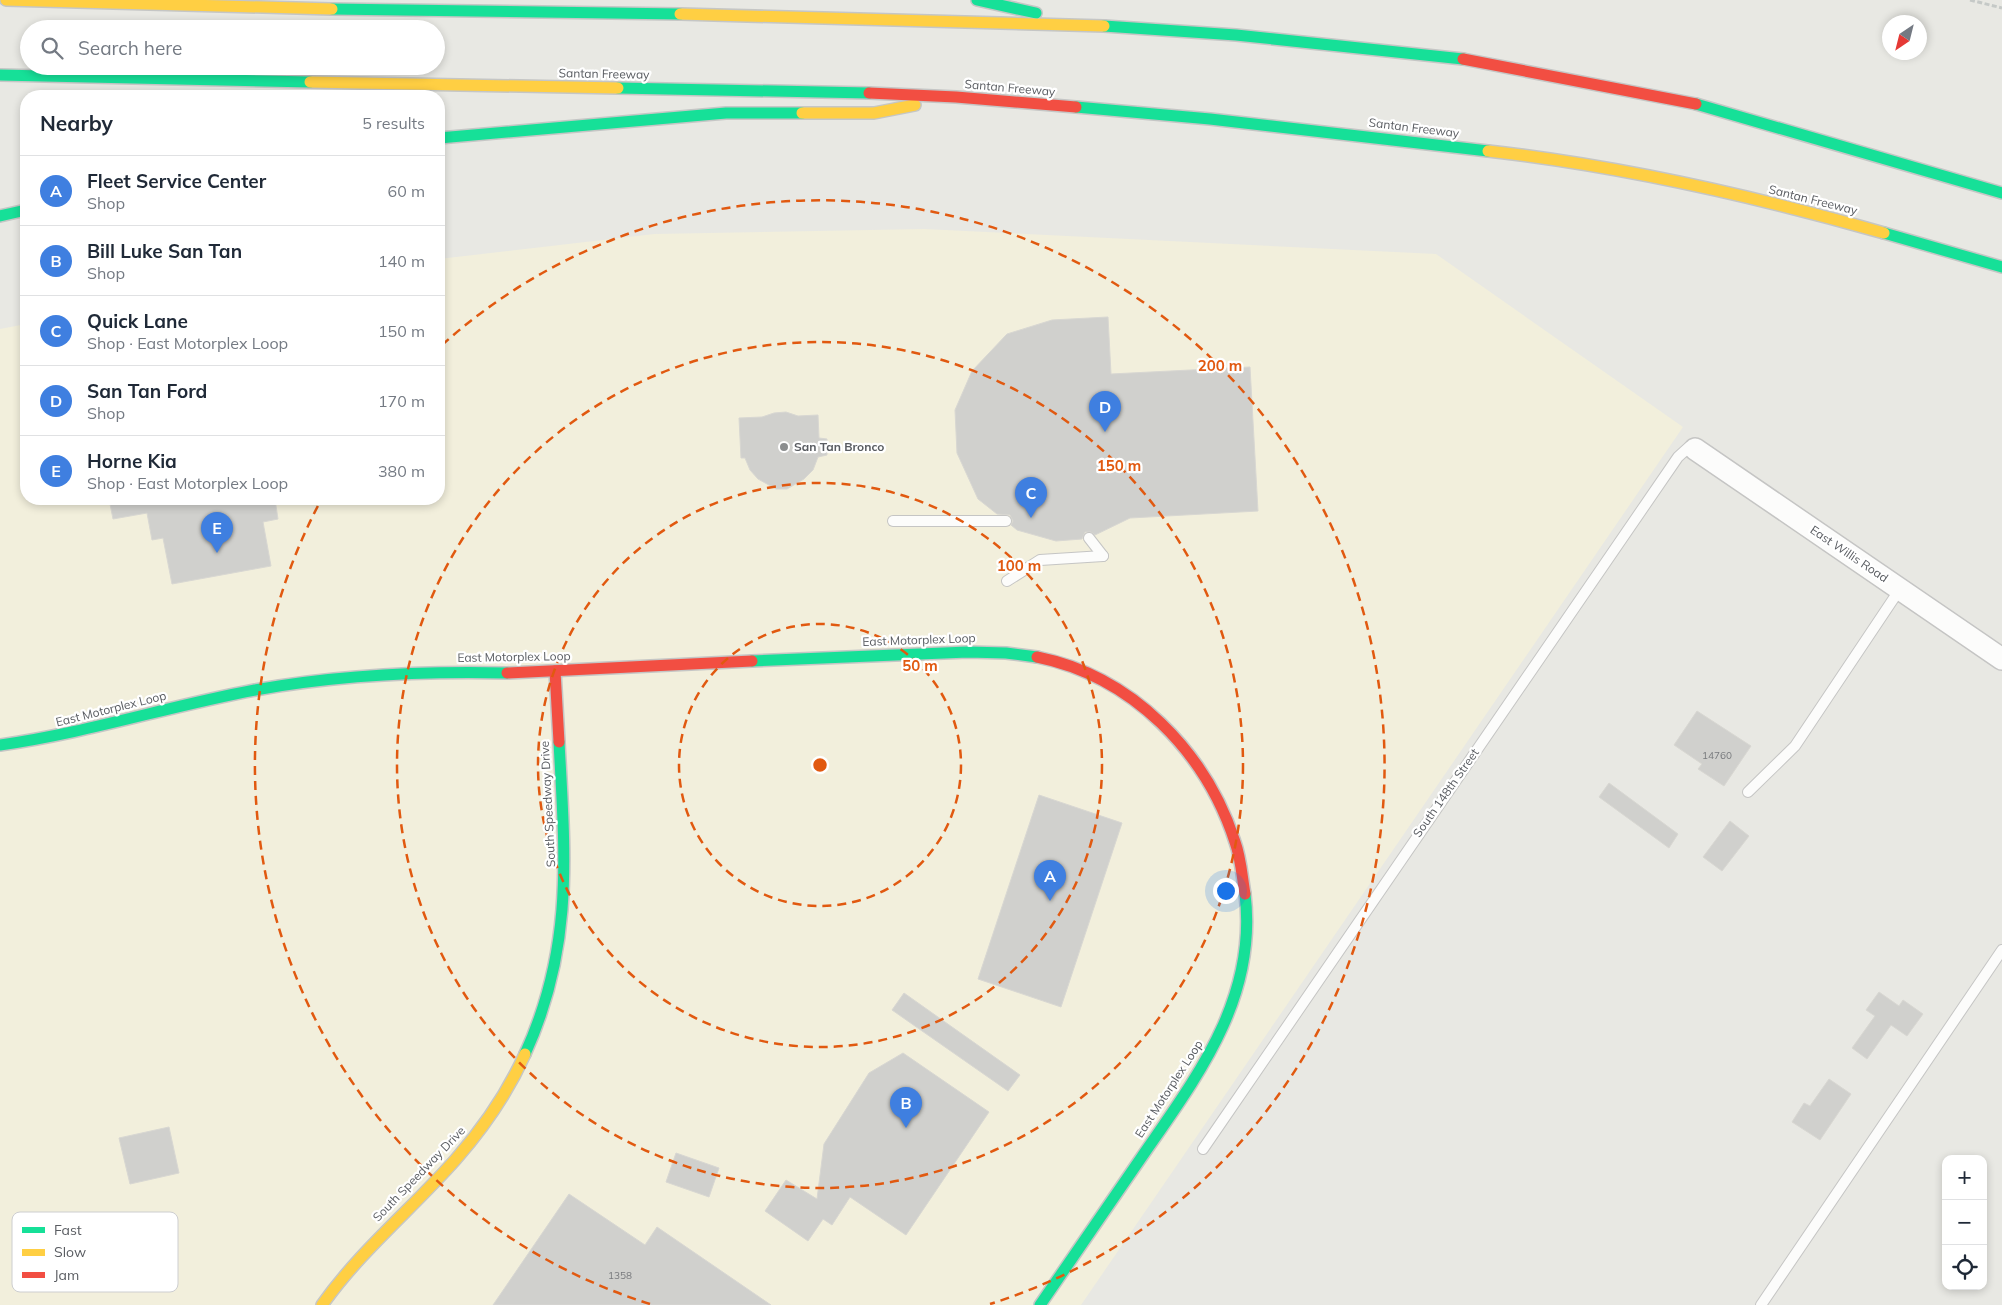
<!DOCTYPE html>
<html lang="en">
<head>
<meta charset="utf-8">
<style>
	:root { --surface:#fff; --page:#f2f2f3; --text:#1f2937; --muted:#747a83; --line:#e0e1e3; --accent:#b45309 }
	body { margin:0; font-family:Mulish,sans-serif; background:var(--page); color:var(--text) }
	.controls { position:absolute; right:15px; bottom:15px; display:grid; overflow:hidden; border-radius:10px; box-shadow:0 2px 8px #0003 }
	.controls button { width:45px; height:45px; display:grid; place-items:center; padding:0; border:0; border-bottom:1px solid var(--line); background:var(--surface); color:var(--text); font:25px sans-serif }
	.compass { position:absolute; left:1882px; top:15px; width:45px; height:45px; border-radius:50%; background:var(--surface); box-shadow:0 2px 8px #0003; rotate:215deg }
	.you { position:absolute; left:1225px; top:890px; width:18px; height:18px; margin:-12px; border:4px solid #fff; border-radius:50%; background:#1a73e8; box-shadow:0 0 0 8px #1a73e833 }
	.badge { display:grid; place-items:center; width:32px; height:32px; border-radius:50%; background:var(--accent); color:#fff; font-size:16px; font-weight:700 }
	.pin { position:absolute; translate:-50% -41px; filter:drop-shadow(0 1px 2px #0008) }
	.pin::after { content:''; position:absolute; top:26px; width:18px; height:15px; background:inherit; clip-path:polygon(0 0,100% 0,50% 100%) }
	.list { margin:0; padding:0; list-style:none }
	h2 { display:flex; justify-content:space-between; align-items:center; height:65px; margin:0; padding:0 20px; font-size:21px }
	h2 small { font-size:16px; font-weight:400; color:var(--muted) }
	.list li { display:grid; grid-template-columns:32px 1fr auto; gap:15px; align-items:center; box-sizing:border-box; height:70px; padding:0 20px; border-top:1px solid var(--line) }
	.list b { display:block; font-size:19px; white-space:nowrap }
	.list p { margin:0; font-size:16px; white-space:nowrap; color:var(--muted) }
	.list em { font-size:16px; font-style:normal; color:var(--muted) }
	.icon { flex:none; width:28px; height:28px; fill:none; stroke:currentColor; stroke-width:2; stroke-linecap:round; stroke-linejoin:round }
	.map { position:relative; flex:none; width:2002px; height:1305px; overflow:hidden }
	.search { position:absolute; background:var(--surface); box-shadow:0 2px 8px #0003; left:20px; top:20px; width:425px; height:55px; display:flex; align-items:center; gap:12px; box-sizing:border-box; padding:0 18px; border-radius:28px; color:var(--muted); font-size:19px }
	.panel { position:absolute; background:var(--surface); box-shadow:0 2px 8px #0003; left:20px; top:90px; width:425px; height:415px; border-radius:20px }
	.map>svg:first-child { display:block }
</style>
</head>
<body>
<div class="map">
<svg width="2002" height="1305" viewBox="0 0 2002 1305">
	<rect width="100%" height="100%" fill="#e8e8e3"/>
	<!-- commercial -->
	<path fill="#f2efdc" d="M924 229 1436 254 1683 427 1081 1305H0V329L26 324V499H439V259L654 234Z"/>
	<!-- building -->
	<g fill="#d0d0cd" stroke="#d8d7d2">
		<path d="M1108 317 1111 374 1250 367 1258 511 1130 518 1095 535 1091 532H1085L1082 539 1056 541 1017 530 1011 525 1013 521 1010 515 997 514 978 499 957 453 955 410 972 371 1007 334 1052 320Z"/>
		<path d="M786 412 798 416 818 415 819 438 827 439V455L818 457 813 470 804 479 787 489H776L758 479 750 470 745 458H741L739 418 762 417 774 413Z"/>
		<path d="M109 499H275L278 519 263 522 271 566 172 584 163 538 152 540 147 513 113 519Z"/>
		<path d="M1697 711 1751 746 1724 786 1698 769 1702 764 1674 745Z"/>
		<path d="M1609 783 1678 834 1669 848 1599 797Z"/>
		<path d="M1039 795 1122 823 1061 1007 978 979Z"/>
		<path d="M1730 821 1749 836 1722 871 1703 857Z"/>
		<path d="M1879 992 1899 1006 1903 1000 1923 1014 1907 1036 1891 1025 1867 1059 1852 1048 1875 1016 1866 1010Z"/>
		<path d="M904 993 1020 1075 1008 1091 892 1010Z"/>
		<path d="M903 1053 989 1112 906 1235 850 1197 832 1225 823 1219 808 1241 765 1211 786 1180 817 1199 824 1144 869 1073Z"/>
		<path d="M1829 1079 1851 1094 1820 1140 1792 1122 1804 1103 1810 1106Z"/>
		<path d="M169 1127 179 1173 130 1184 119 1138Z"/>
		<path d="M676 1153 719 1168 709 1197 666 1182Z"/>
		<path d="M569 1194 645 1245 657 1227 771 1305H493Z"/>
	</g>
	<g fill="none" stroke-linecap="round" stroke-linejoin="round">
		<!-- lane casing -->
		<g stroke="#c5c5c4" stroke-width="12">
			<g id="lane">
				<path d="M893 521H1006"/>
				<path d="M1089 538 1103 556"/>
				<path d="M1007 581 1040 560 1103 556"/>
				<path d="M1748 792 1795 746 1900 589"/>
				<path d="M1203 1149 1678 457 1689 447 1695 449"/>
				<path d="M1761 1305 2002 950"/>
			</g>
		</g>
		<!-- street casing -->
		<g stroke="#c5c5c4" stroke-width="24">
			<path id="street" d="M1695 449 2002 659"/>
		</g>
		<!-- fast casing -->
		<g stroke="#c5c6c5" stroke-width="14">
			<g id="fast">
				<path d="M977 0 1036 13"/>
				<path d="M332 9 680 14"/>
				<path d="M1104 26 1236 35 1463 59"/>
				<path d="M0 75 310 82"/>
				<path d="M618 88 869 93"/>
				<path d="M1696 104 2002 193"/>
				<path d="M1076 107 1210 119 1488 151"/>
				<path d="M439 138 726 113H802"/>
				<path d="M0 216 26 210"/>
				<path d="M1884 233 2002 267"/>
				<path d="M752 661 968 652 1006 653 1037 657"/>
				<path d="M0 745C86 733 169 706 255 690 338 675 423 671 507 673"/>
				<path d="M525 1054C574 947 565 855 559 742"/>
				<path d="M1040 1305C1074 1256 1107 1207 1141 1158 1196 1078 1258 999 1245 894"/>
			</g>
		</g>
		<!-- slow casing -->
		<g stroke="#c5c6c5" stroke-width="14">
			<g id="slow">
				<path d="M6 0 332 9"/>
				<path d="M680 14 1104 26"/>
				<path d="M310 82 618 88"/>
				<path d="M802 113H874L915 105"/>
				<path d="M1488 151C1622 166 1754 196 1884 233"/>
				<path d="M322 1305C361 1250 412 1209 456 1159 484 1127 508 1092 525 1054"/>
			</g>
		</g>
		<!-- jam casing -->
		<g stroke="#c5c6c5" stroke-width="14">
			<g id="jam">
				<path d="M1463 59 1696 104"/>
				<path d="M869 93 956 97 1076 107"/>
				<path d="M1037 657C1132 676 1206 752 1235 842 1241 858 1242 877 1245 894"/>
				<path d="M555 671 559 742"/>
				<path d="M507 673 752 661"/>
			</g>
		</g>
		<!-- path -->
		<path stroke="#c5c9c7" stroke-width="3" stroke-dasharray="5 2.5" stroke-linecap="butt" d="M1970 0 2002 8"/>
		<!-- lane -->
		<use href="#lane" stroke="#fcfcfb" stroke-width="10"/>
		<!-- street -->
		<use href="#street" stroke="#fcfcfb" stroke-width="21"/>
		<!-- fast -->
		<use href="#fast" stroke="#16e098" stroke-width="11"/>
		<!-- slow -->
		<use href="#slow" stroke="#ffcf43" stroke-width="11"/>
		<!-- jam -->
		<use href="#jam" stroke="#f24e42" stroke-width="11"/>
	</g>
	<!-- distance rings -->
	<g fill="none" stroke="#e15910" stroke-width="2.5" stroke-dasharray="9 6">
		<circle cx="820" cy="765" r="141"/>
		<circle cx="820" cy="765" r="282"/>
		<circle cx="820" cy="765" r="423"/>
		<path d="M650 1304A565 565 0 0 1 321 500M442 345A565 565 0 1 1 990 1304"/>
	</g>
	<!-- markers -->
	<circle fill="#8b8d8e" stroke="#fff" stroke-width="2" cx="784" cy="447" r="5"/>
	<g text-anchor="middle" stroke-width="4.5" stroke-linejoin="round" paint-order="stroke">
		<!-- number labels -->
		<g font-size="10" fill="#787a7d">
			<text x="1717" y="759">14760</text>
			<text x="620" y="1279">1358</text>
		</g>
		<!-- street labels -->
		<g font-size="12" fill="#595c61" stroke="#fff">
			<text transform="translate(604 74) rotate(1)" y="4">Santan Freeway</text>
			<text transform="translate(1010 88) rotate(5)" y="4">Santan Freeway</text>
			<text transform="translate(1414 128) rotate(7)" y="4">Santan Freeway</text>
			<text transform="translate(1813 200) rotate(14)" y="4">Santan Freeway</text>
			<text transform="translate(1849 554) rotate(34)" y="4">East Willis Road</text>
			<text transform="translate(919 640) rotate(-2)" y="4">East Motorplex Loop</text>
			<text transform="translate(514 657) rotate(-1)" y="4">East Motorplex Loop</text>
			<text transform="translate(111 709) rotate(-14)" y="4">East Motorplex Loop</text>
			<text transform="translate(1446 793) rotate(-55)" y="4">South 148th Street</text>
			<text transform="translate(548 804) rotate(-93)" y="4">South Speedway Drive</text>
			<text transform="translate(1169 1089) rotate(-57)" y="4">East Motorplex Loop</text>
			<text transform="translate(419 1174) rotate(-46)" y="4">South Speedway Drive</text>
		</g>
		<!-- poi labels -->
		<g font-size="12" font-weight="bold" fill="#595c61" stroke="#fff" text-anchor="start">
			<text x="794" y="451">San Tan Bronco</text>
		</g>
	</g>
	<!-- legend -->
	<rect x="12" y="1212" width="166" height="80" rx="8" fill="#fff" stroke="#cdced0" stroke-width="1"/>
	<rect x="22" y="1227" width="23" height="6" fill="#16e098"/>
	<rect x="22" y="1249" width="23" height="7" fill="#ffcf43"/>
	<rect x="22" y="1272" width="23" height="6" fill="#f24e42"/>
	<g font-size="14" fill="#595c61">
		<text x="54" y="1235">Fast</text>
		<text x="54" y="1257">Slow</text>
		<text x="54" y="1280">Jam</text>
	</g>
	<circle cx="820" cy="765" r="8" fill="#e15910" stroke="#fff" stroke-width="2.5"/>
	<g font-size="15" text-anchor="middle" font-weight="bold" fill="#e15910" stroke="#fff" stroke-width="4.5" stroke-linejoin="round" paint-order="stroke">
		<text x="1220" y="371">200 m</text>
		<text x="1119" y="471">150 m</text>
		<text x="1019" y="571">100 m</text>
		<text x="920" y="671">50 m</text>
	</g>
</svg>
<div class="controls">
<button>+</button>
<button>−</button>
<button><svg class="icon" aria-label="locate" viewBox="0 0 24 24"><circle cx="12" cy="12" r="6"/><path d="M12 2v4M12 18v4M2 12h4M18 12h4"/></svg></button>
</div>
<svg class="compass" viewBox="-18 -18 36 36"><path d="M0-13l5 13h-10z" fill="#e53935"/><path d="M0 13l5-13h-10z" fill="#747a83"/></svg>
<div class="you"></div>
<div class="pin badge" style="left:1050px;top:901px;background:#3f7fe0">A</div>
<div class="pin badge" style="left:906px;top:1128px;background:#3f7fe0">B</div>
<div class="pin badge" style="left:1031px;top:518px;background:#3f7fe0">C</div>
<div class="pin badge" style="left:1105px;top:432px;background:#3f7fe0">D</div>
<div class="pin badge" style="left:217px;top:553px;background:#3f7fe0">E</div>
<div class="search"><svg class="icon" aria-label="search" viewBox="0 0 24 24"><circle cx="10" cy="10" r="6"/><path d="M15 15l6 6"/></svg>Search here</div>
<section class="panel">
<h2>Nearby<small>5 results</small></h2>
<ul class="list">
<li><span class="badge" style="background:#3f7fe0">A</span><div><b>Fleet Service Center</b><p>Shop</p></div><em>60 m</em></li>
<li><span class="badge" style="background:#3f7fe0">B</span><div><b>Bill Luke San Tan</b><p>Shop</p></div><em>140 m</em></li>
<li><span class="badge" style="background:#3f7fe0">C</span><div><b>Quick Lane</b><p>Shop · East Motorplex Loop</p></div><em>150 m</em></li>
<li><span class="badge" style="background:#3f7fe0">D</span><div><b>San Tan Ford</b><p>Shop</p></div><em>170 m</em></li>
<li><span class="badge" style="background:#3f7fe0">E</span><div><b>Horne Kia</b><p>Shop · East Motorplex Loop</p></div><em>380 m</em></li>
</ul>
</section>
</div>
</body>
</html>
